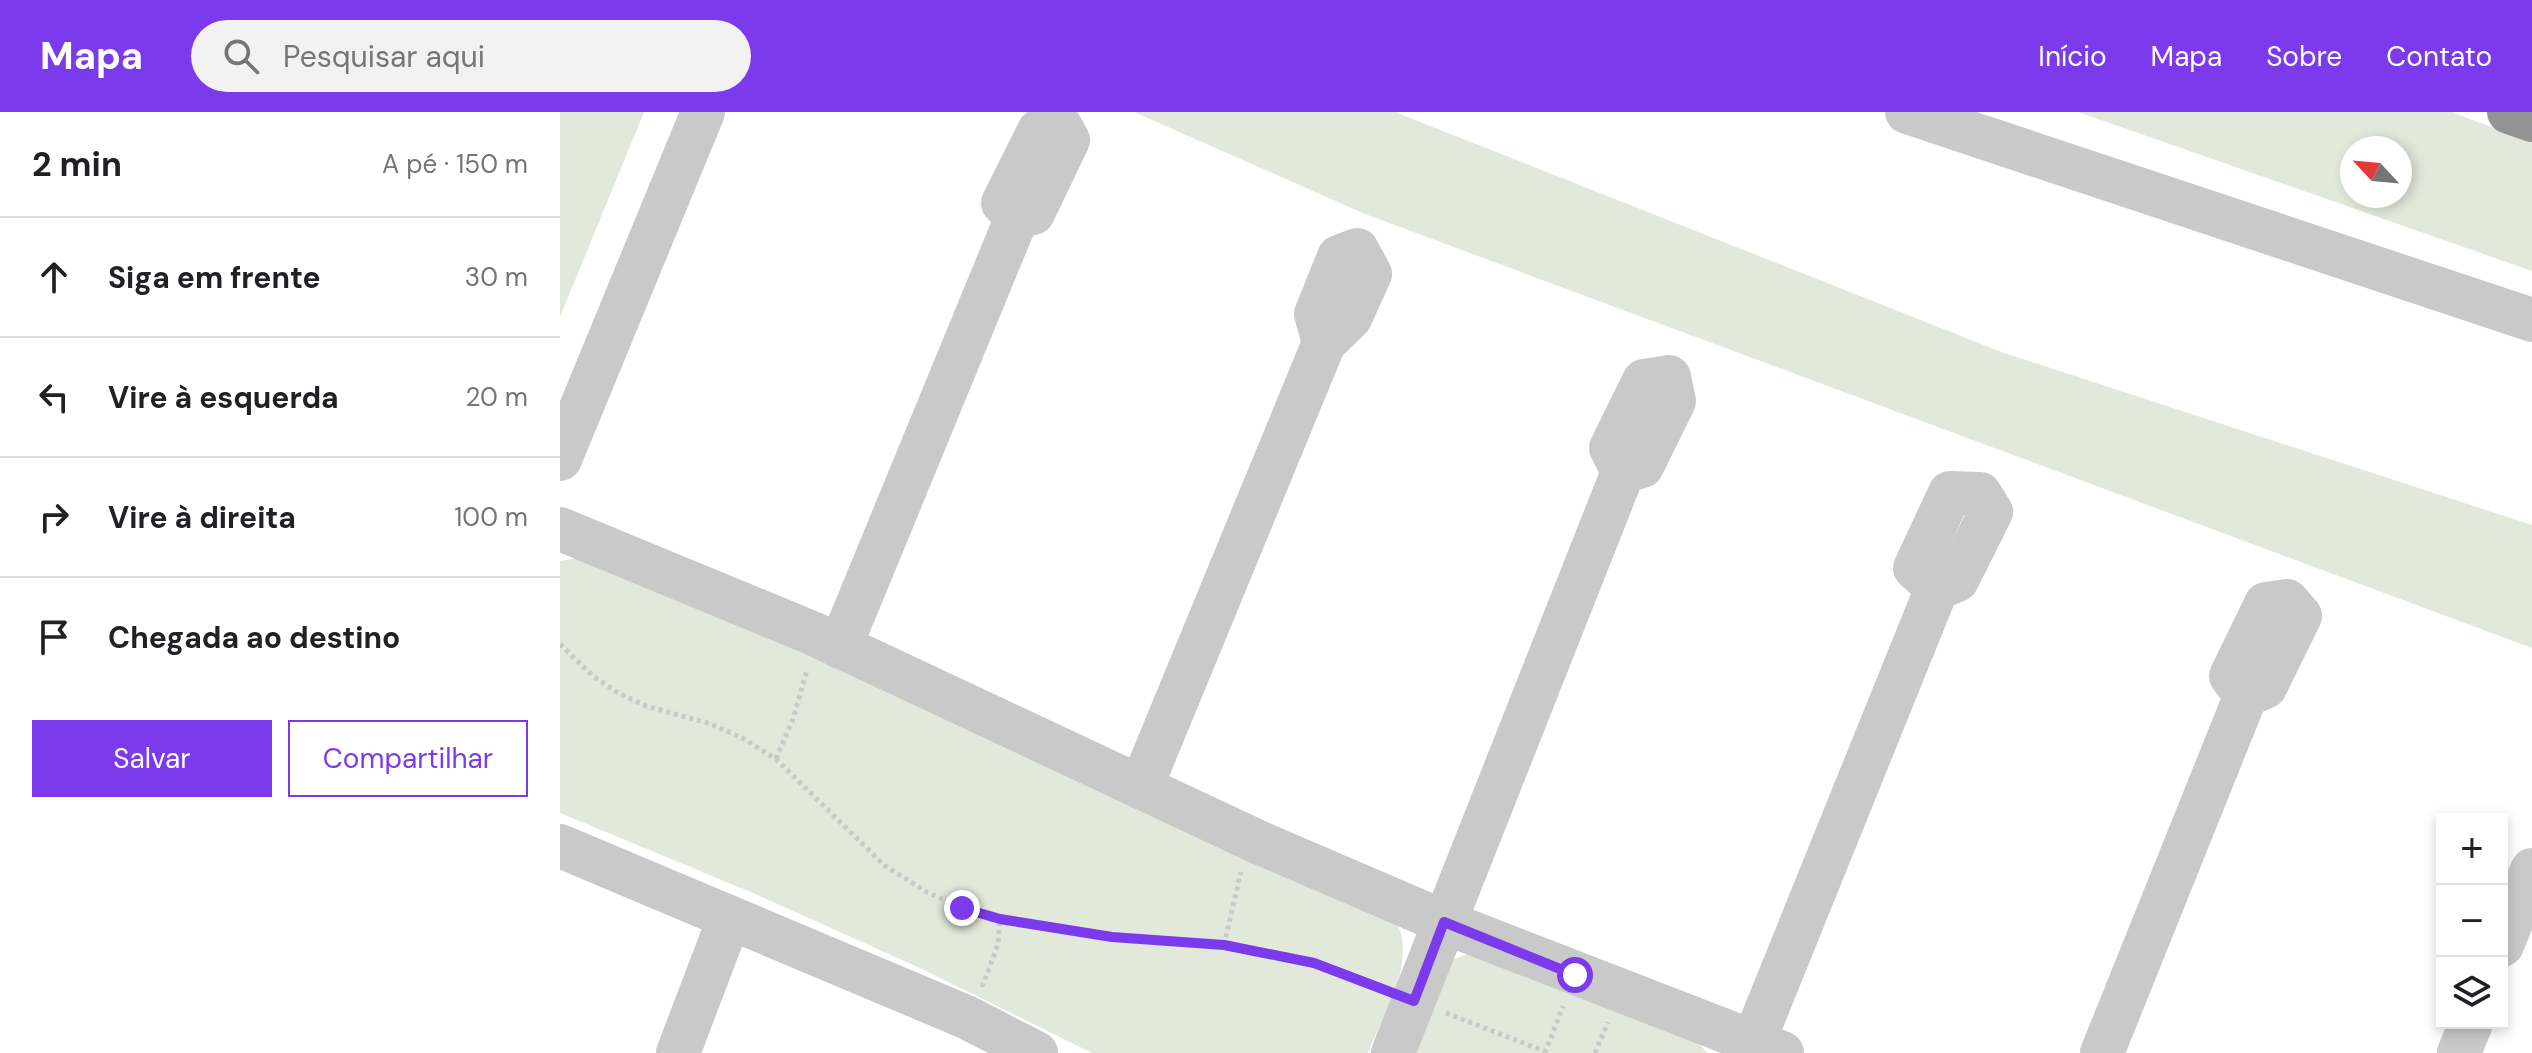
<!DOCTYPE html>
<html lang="pt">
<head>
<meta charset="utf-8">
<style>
	:root { --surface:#fff; --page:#f2f2f2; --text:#202124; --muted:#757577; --line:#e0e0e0; --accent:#7c3aed }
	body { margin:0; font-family:"DM Sans",sans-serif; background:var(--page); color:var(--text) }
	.controls { position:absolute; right:24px; bottom:24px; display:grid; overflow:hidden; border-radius:0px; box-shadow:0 4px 12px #0003 }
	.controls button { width:72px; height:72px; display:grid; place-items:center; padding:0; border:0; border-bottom:2px solid var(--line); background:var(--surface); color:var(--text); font:40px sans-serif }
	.compass { position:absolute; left:1780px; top:24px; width:72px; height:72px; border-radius:50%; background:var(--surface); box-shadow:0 4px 12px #0003; rotate:296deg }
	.stop { position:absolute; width:24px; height:24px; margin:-18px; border:6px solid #7c3aed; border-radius:50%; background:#fff }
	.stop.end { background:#7c3aed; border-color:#fff; box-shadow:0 2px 8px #0008 }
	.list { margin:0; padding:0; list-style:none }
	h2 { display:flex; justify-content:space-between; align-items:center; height:104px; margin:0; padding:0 32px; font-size:34px }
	h2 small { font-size:26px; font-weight:400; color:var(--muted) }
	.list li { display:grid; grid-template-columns:52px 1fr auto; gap:24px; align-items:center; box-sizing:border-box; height:120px; padding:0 32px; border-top:2px solid var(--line) }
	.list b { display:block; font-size:30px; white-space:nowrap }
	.list em { font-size:26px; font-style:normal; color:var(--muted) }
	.actions { display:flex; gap:16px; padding:24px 32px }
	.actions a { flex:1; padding:18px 0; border:2px solid var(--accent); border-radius:0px; text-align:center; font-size:28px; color:var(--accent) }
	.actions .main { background:var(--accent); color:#fff }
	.icon { flex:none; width:44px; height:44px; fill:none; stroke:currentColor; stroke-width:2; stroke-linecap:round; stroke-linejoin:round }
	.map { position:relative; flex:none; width:1972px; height:941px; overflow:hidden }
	header { display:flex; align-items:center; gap:48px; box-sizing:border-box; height:112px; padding:0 40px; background:var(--accent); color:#fff }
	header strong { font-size:38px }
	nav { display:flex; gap:44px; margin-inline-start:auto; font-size:28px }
	.search { width:560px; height:72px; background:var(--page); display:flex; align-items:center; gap:20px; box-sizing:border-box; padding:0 28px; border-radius:44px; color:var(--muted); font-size:30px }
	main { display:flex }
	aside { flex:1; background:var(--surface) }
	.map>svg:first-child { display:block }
</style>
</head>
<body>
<header>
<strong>Mapa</strong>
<div class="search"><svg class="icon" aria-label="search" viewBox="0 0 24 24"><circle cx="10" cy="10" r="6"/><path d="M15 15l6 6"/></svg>Pesquisar aqui</div>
<nav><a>Início</a><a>Mapa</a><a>Sobre</a><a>Contato</a></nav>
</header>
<main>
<aside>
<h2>2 min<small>A pé · 150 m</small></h2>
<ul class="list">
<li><svg class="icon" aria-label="ahead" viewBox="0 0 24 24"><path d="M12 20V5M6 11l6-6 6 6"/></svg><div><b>Siga em frente</b></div><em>30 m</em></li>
<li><svg class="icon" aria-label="left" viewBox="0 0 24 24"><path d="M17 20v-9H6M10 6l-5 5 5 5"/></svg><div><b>Vire à esquerda</b></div><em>20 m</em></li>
<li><svg class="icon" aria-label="right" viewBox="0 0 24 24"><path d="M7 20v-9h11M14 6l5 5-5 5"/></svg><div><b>Vire à direita</b></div><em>100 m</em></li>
<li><svg class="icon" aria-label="arrive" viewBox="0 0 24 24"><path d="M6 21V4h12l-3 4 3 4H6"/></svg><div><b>Chegada ao destino</b></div></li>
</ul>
<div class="actions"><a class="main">Salvar</a><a>Compartilhar</a></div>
</aside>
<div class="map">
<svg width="1972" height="941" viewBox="0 0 1972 941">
	<rect width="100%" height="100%" fill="#fff"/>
	<!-- green -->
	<g fill="#e2e9db" fill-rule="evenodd">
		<path d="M0 0H84L0 205Z"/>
		<path d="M574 0H835L1444 241 1972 413V536L805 102Z"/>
		<path d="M1518 0H1891L1972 30V159ZM1792 36H1840V84H1792Z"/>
		<path d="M20 446 261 544 836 810C858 848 823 903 808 941H532L362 857 193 781 0 701V449Z"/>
		<path d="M908 842 1136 928 1147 941H843L892 848Z"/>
	</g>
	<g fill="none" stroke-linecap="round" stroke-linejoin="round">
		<!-- path -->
		<g stroke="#c9c9c9" stroke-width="5" stroke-dasharray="4 4" stroke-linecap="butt">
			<path d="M0 532 33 564 58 581 86 594 151 612 184 627 216 647 325 754 367 780 402 796 440 807 552 825 664 833 754 851 820 876"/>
			<path d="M216 647 233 607 247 558"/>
			<path d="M664 833 681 760"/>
			<path d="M422 875 438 832 440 807"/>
			<path d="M886 901 989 941"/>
			<path d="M985 941 1003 894"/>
			<path d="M1035 941 1048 910"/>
		</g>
		<!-- minor -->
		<g stroke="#c9c9c9" stroke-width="44">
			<path d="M1347 0 1972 208"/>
			<path d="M499 12 508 28 473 101 457 105 443 91 479 19Z"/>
			<path d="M797 138 810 162 790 206 764 231 756 202 779 145Z"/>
			<path d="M0 347 143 0"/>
			<path d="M0 417 252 521 698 730 884 810 1222 941"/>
			<path d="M280 535 457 105"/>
			<path d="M581 675 764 231"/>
			<path d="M0 734 406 905 476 941"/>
			<path d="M1942 833 1972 758"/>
			<path d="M118 941 169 807"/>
			<path d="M833 941 1063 360 1051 336 1084 269 1109 265 1114 289 1082 354 1063 360"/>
			<path d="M1189 941 1377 476 1397 468 1431 400 1420 382 1390 381 1355 456 1377 476"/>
			<path d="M1542 941 1686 583 1705 575 1740 504 1727 489 1706 492 1671 564 1686 583"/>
			<path d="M1899 941 1911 911"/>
		</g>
		<!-- highway -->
		<path stroke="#939393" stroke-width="44" d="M1949 0 1972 8"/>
	</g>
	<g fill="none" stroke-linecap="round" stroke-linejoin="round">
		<!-- route -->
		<path stroke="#7c3aed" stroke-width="10" d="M402 796 440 807 552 825 664 833 754 851 854 889 884 810 1015 863"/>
	</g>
</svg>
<div class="controls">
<button>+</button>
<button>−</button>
<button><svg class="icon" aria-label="layers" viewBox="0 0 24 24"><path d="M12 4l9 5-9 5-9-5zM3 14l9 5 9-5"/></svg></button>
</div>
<svg class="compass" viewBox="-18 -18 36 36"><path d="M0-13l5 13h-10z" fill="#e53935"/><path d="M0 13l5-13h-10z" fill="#757577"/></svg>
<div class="stop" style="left:1015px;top:863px"></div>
<div class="stop end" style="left:402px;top:796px"></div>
</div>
</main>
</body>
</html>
